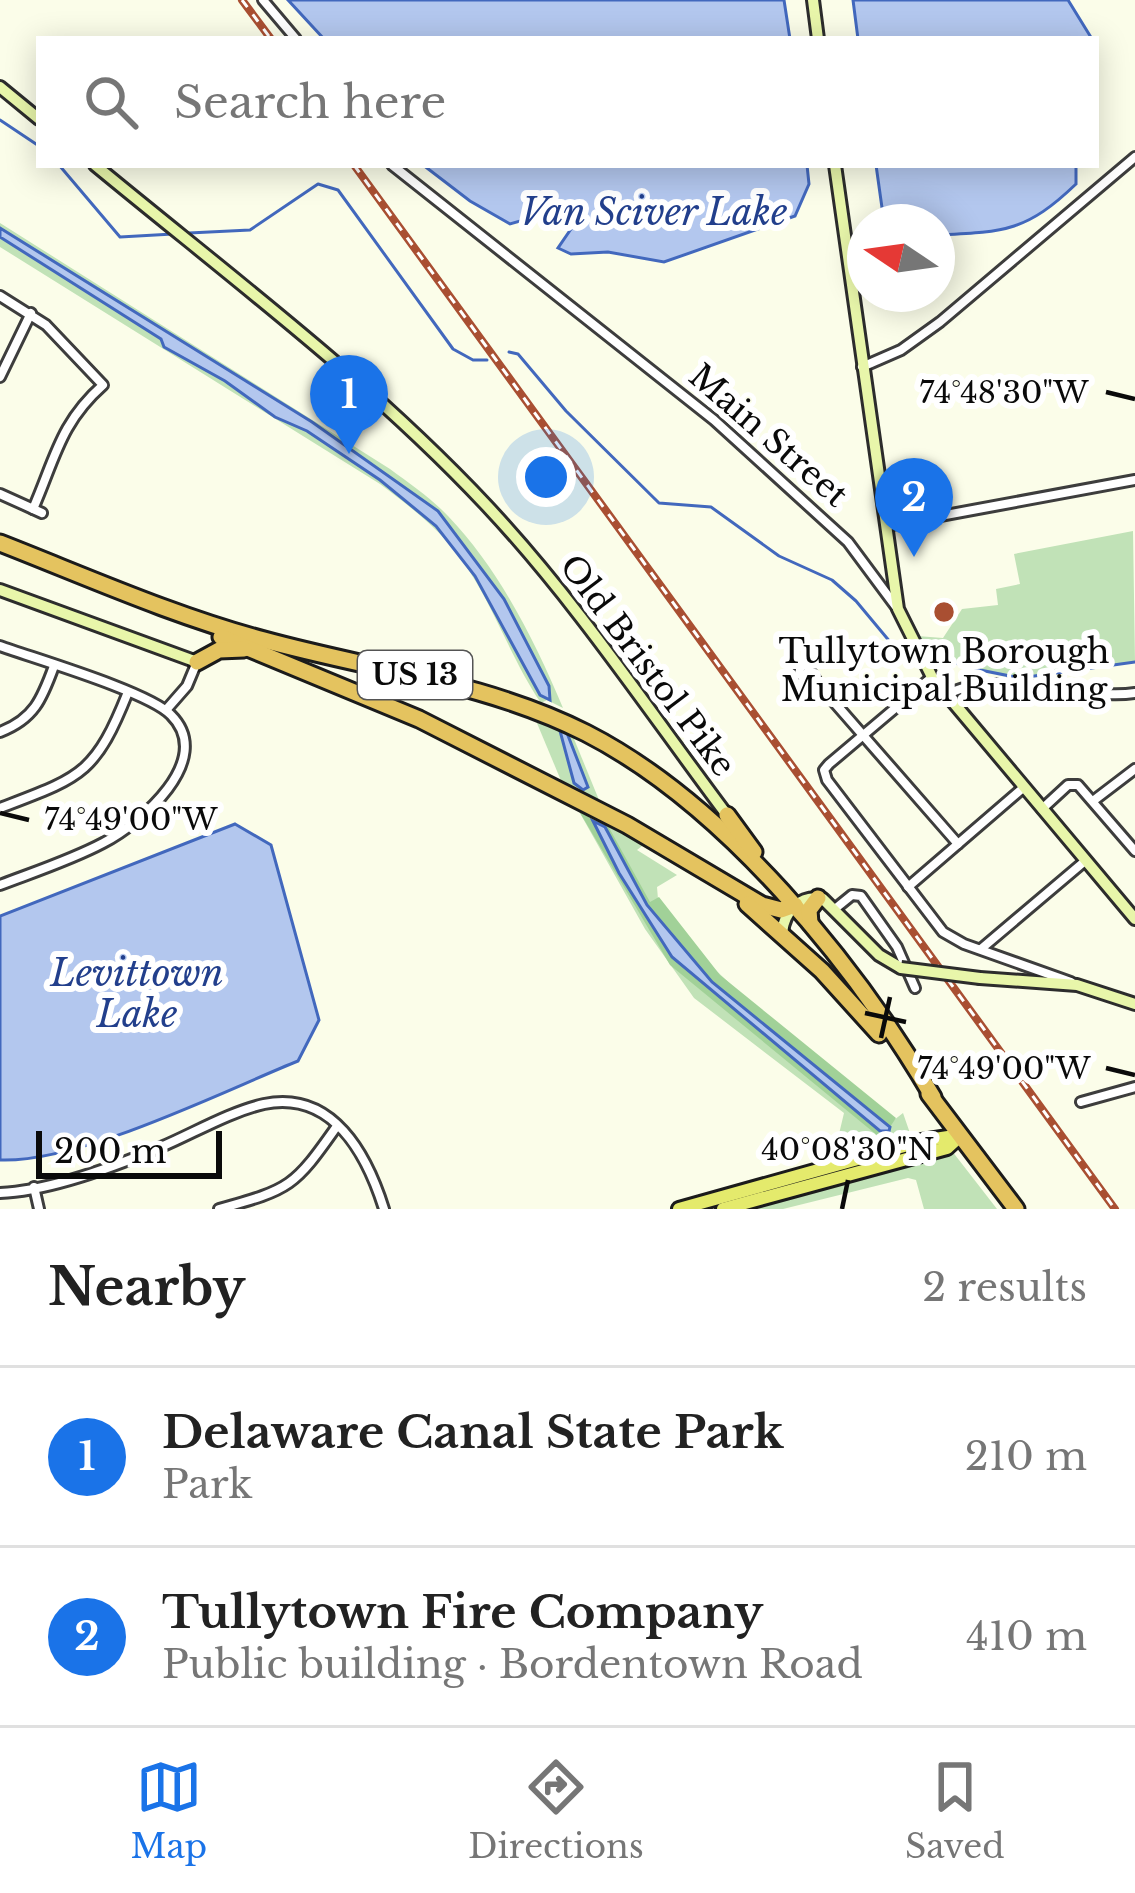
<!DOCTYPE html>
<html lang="en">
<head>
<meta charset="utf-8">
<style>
	:root { --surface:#fff; --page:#f2f2f2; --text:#222; --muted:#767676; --line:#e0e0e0; --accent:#1a73e8 }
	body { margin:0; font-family:"Libre Baskerville",serif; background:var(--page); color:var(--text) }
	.compass { position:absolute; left:847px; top:204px; width:108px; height:108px; border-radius:50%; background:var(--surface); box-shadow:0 6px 30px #0003; rotate:283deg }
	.scale { position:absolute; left:36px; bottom:30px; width:186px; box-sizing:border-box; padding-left:12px; border:6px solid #0a0a0a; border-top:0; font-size:33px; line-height:42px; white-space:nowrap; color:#0a0a0a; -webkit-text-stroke:9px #fff; paint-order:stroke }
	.you { position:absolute; left:546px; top:477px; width:42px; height:42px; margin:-30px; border:9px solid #fff; border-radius:50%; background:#1a73e8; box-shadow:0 0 0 18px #1a73e833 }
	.badge { display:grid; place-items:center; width:78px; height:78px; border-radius:50%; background:var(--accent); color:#fff; font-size:39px; font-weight:700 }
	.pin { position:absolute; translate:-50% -99px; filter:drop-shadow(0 3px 6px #0008) }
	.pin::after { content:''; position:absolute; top:63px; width:42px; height:36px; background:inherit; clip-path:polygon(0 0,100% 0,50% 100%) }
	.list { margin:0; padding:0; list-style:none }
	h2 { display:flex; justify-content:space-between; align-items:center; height:156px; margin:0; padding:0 48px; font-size:51px }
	h2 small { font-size:39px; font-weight:400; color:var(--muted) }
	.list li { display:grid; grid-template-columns:78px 1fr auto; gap:36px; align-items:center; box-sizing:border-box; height:180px; padding:0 48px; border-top:3px solid var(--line) }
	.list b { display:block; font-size:45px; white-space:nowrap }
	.list p { margin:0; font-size:39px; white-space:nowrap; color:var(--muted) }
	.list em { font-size:39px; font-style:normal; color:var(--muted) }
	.icon { flex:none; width:66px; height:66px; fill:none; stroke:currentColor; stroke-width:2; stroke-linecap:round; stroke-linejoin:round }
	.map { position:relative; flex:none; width:1135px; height:1209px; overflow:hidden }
	.search { position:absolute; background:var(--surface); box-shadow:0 6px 30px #0003; left:36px; right:36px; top:36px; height:132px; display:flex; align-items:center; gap:30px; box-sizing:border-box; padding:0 42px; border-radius:0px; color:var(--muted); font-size:45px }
	.sheet { height:516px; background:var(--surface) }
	nav { display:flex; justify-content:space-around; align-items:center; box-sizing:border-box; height:168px; border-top:3px solid var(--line); background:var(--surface); font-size:33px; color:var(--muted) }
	nav a { display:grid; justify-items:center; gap:6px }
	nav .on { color:var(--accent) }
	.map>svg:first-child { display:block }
</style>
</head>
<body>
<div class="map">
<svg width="1135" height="1209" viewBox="0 0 1135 1209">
	<rect width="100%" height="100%" fill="#fbfde9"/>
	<!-- green -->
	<g fill="#c1e2b7">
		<path d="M0 223 390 469C410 484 431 498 448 516 499 569 535 641 563 708L547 700 541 703C508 655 490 593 452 547 431 522 405 503 380 484L0 247Z"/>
		<path d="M1133 531 1135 662 1020 678 970 668 925 652 917 636 943 638 962 609 998 605 996 589 1020 584 1014 554Z"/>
		<path d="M534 716 572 734 599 800 562 783Z"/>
		<path d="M576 806 647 842 637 850 677 875 657 887 658 899 704 959 744 997 894 1120 903 1113 912 1139 833 1162 839 1155H834L844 1113 694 998 645 929Z"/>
		<path d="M952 1151 997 1209H924L916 1180 908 1178 783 1209H758L765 1201Z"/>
	</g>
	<!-- forest -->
	<g fill="#a1d198">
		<path d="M576 806 593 821 619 873 672 957 880 1131 878 1136 670 965Z"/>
		<path d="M601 823 607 824 650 902 659 897 720 975 896 1118 890 1127 712 982 647 905Z"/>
	</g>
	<!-- water -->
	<g fill="#b3c7ee" stroke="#4268bd" stroke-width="3">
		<path d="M288 0H784L790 39H324Z"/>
		<path d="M853 0H1068L1092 39H858Z"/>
		<path d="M423 165H807L809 184 795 216 664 262 608 252 571 254 558 248 573 226 534 217 510 224 470 201Z"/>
		<path d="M876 165H1076V184C1026 232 1004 232 937 235V222H884Z"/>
		<path d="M0 228 312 422 438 511 504 599 549 686 550 700 540 695 475 576 436 526 380 480 307 431 275 417 225 381 164 347 161 339 0 237Z"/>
		<path d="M560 731 567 733 588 787 583 790 574 783Z"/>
		<path d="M593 821 605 827 647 905 712 982 890 1127 889 1131H880L672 957 619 873Z"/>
		<path d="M235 824 271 845 319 1020 298 1061C221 1092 80 1163 0 1160V916Z"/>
	</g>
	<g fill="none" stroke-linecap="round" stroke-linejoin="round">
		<!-- stream -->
		<g stroke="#4268bd" stroke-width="3">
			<path d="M0 120 39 146"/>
			<path d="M59 165 120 237 173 234"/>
			<path d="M189 233 250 230 318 184 338 190 453 349 473 360H487"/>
			<path d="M509 352 518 354 566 411 659 503 711 507 779 556 832 580 856 601 891 643 915 649"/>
			<path d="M924 652 970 668 1020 678 1135 662"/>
		</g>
		<!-- street casing -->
		<g stroke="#3d3d3d" stroke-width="14">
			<g id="street">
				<path d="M263 0 296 39"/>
				<path d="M392 165 714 420 848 542 897 608"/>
				<path d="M0 296 46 325 103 385C60 423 55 459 33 509"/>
				<path d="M862 367 901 350 940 322 1135 157"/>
				<path d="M0 377 31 313"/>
				<path d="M0 494 42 513"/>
				<path d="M886 526 1135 480"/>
				<path d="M0 646C36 659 149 692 171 715 216 760 140 824 103 843 71 860 34 872 0 885"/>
				<path d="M932 677 829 764 824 770 827 780 943 932 964 944 1071 982"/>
				<path d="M819 685 807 666 801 665 799 674 827 694 958 844"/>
				<path d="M947 695C989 668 1083 701 1135 693"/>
				<path d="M166 710 187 686 197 662"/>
				<path d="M0 732C34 719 42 699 54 666"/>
				<path d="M1093 801 1135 769"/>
				<path d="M0 808C81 777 95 775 128 692"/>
				<path d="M1042 809 1068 785H1078L1135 851"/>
				<path d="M908 887 1023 788"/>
				<path d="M836 908 852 895 861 896 897 947 915 988"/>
				<path d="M981 949 1085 861"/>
				<path d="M1081 1102 1135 1087"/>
				<path d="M34 1187 39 1209"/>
				<path d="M0 1193C48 1191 116 1166 161 1147 194 1133 229 1112 264 1104 333 1090 367 1155 384 1209"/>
				<path d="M219 1209C291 1189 294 1187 337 1126"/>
			</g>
		</g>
		<!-- secondary casing -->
		<g stroke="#2c2c2c" stroke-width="16">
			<g id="secondary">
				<path d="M813 0 818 39"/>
				<path d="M0 87 39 119"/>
				<path d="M95 165C228 275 369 380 487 506 576 601 649 711 727 815"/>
				<path d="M835 165 898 609 932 677 1135 919"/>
				<path d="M0 590 197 662"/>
				<path d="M782 933C784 911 800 895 823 899L879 955 901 968"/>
				<path d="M980 978 1077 985 1135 1004"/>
			</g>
		</g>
		<!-- primary casing -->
		<g stroke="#1b1b1b" stroke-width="18">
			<g id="primary">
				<path d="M679 1209 922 1141 961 1135"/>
				<path d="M723 1209 947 1148 960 1136"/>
			</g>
		</g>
		<!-- highway casing -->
		<g stroke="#1b1b1b" stroke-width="21">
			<g id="highway">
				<path d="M0 543C87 577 174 616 264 640 373 670 485 682 586 733 725 804 855 964 933 1097"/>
				<path d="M221 637 419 719 627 825 762 905 781 910 795 905"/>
				<path d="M197 662 219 650 244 649"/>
				<path d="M727 815 754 852"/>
				<path d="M747 904 822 971 879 1034"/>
				<path d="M810 923 809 910 818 898"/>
				<path d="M929 1094 1016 1209"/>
			</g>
		</g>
		<!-- street -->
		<use href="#street" stroke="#fff" stroke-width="8"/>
		<!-- secondary -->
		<use href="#secondary" stroke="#e8f6aa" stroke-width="10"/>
		<!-- primary -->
		<use href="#primary" stroke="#e4ea6c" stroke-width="12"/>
		<!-- highway -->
		<use href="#highway" stroke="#e4c35f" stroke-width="15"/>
		<!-- rail casing -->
		<g stroke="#a94f32" stroke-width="8">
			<g id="rail">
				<path d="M242 0 271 39"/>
				<path d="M354 165 1115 1209"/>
			</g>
		</g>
		<!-- rail -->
		<use href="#rail" stroke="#fff" stroke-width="3" stroke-dasharray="9" stroke-linecap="butt"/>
		<!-- secondary-bridge casing -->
		<g stroke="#2c2c2c" stroke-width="16" stroke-linecap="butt">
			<path id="secondary-bridge" d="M901 968 980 978"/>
		</g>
		<!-- secondary-bridge -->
		<use href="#secondary-bridge" stroke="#e8f6aa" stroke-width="10"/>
	</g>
	<!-- ticks -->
	<path fill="none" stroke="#0a0a0a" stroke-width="4.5" d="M1106 392 1135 399M0 813 29 820M865 1013 906 1022M881 1038 890 997M1106 1068 1135 1075M842 1209 848 1180"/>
	<!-- markers -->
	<circle fill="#a94f32" stroke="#fff" stroke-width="4.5" cx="944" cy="612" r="12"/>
	<g text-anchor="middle" stroke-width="12" stroke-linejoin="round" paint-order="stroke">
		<!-- shield labels -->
		<rect fill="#fff" stroke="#545454" stroke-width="3" x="358" y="651" width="114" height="48" rx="9"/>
		<g font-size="30" font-weight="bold" fill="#0a0a0a">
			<text x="415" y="685">US 13</text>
		</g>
		<!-- street labels -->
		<g font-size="33" fill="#0a0a0a" stroke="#fff">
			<text transform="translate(769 435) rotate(41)" y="12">Main Street</text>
			<text transform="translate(648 665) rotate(53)" y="12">Old Bristol Pike</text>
		</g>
		<!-- poi labels -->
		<g font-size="33" fill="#0a0a0a" stroke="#fff">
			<text x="944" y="663">Tullytown Borough<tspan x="944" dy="38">Municipal Building</tspan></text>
		</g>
		<!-- water labels -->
		<g font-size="36" font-style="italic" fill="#223f8c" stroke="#fff">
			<text x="654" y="225">Van Sciver Lake</text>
			<text x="137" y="986">Levittown<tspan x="137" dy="41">Lake</tspan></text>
		</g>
	</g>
	<g font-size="30" text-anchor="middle" fill="#0a0a0a" stroke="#fff" stroke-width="12" stroke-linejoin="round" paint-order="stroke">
		<text x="1004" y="403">74°48'30"W</text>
		<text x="131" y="830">74°49'00"W</text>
		<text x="1004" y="1079">74°49'00"W</text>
		<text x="848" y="1160">40°08'30"N</text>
	</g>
</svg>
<svg class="compass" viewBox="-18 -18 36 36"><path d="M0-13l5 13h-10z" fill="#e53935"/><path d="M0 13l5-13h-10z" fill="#767676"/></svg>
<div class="scale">200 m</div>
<div class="you"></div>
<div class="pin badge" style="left:349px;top:454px">1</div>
<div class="pin badge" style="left:914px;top:557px">2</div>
<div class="search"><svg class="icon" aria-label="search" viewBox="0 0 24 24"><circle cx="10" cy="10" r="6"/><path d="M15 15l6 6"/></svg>Search here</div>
</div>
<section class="sheet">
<h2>Nearby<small>2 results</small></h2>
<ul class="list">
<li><span class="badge">1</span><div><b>Delaware Canal State Park</b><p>Park</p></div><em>210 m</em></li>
<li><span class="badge">2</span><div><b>Tullytown Fire Company</b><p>Public building · Bordentown Road</p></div><em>410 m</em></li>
</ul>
</section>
<nav>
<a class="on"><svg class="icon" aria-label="map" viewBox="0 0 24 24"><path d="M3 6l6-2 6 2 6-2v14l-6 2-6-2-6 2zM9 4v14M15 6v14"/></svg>Map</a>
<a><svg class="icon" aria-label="directions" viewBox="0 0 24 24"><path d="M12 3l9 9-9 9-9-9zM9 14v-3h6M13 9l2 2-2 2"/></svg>Directions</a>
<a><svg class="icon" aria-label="saved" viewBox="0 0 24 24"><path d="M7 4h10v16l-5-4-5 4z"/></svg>Saved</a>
</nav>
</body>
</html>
